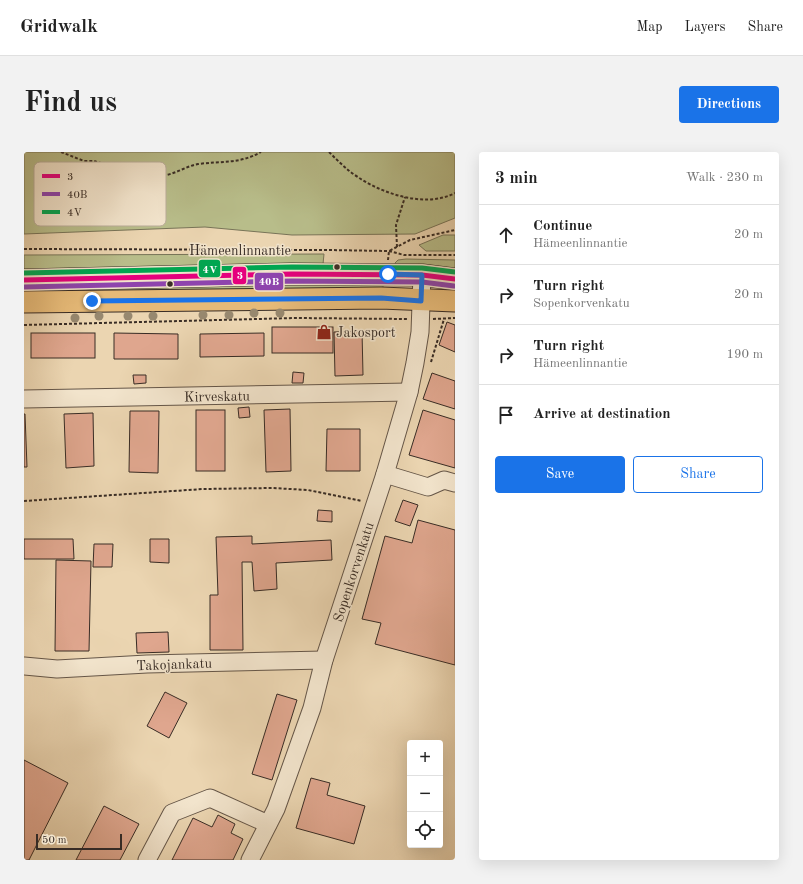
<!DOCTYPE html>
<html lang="en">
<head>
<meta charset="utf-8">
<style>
	:root { --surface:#fff; --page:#f2f2f2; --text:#222; --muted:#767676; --line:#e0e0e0; --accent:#1a73e8 }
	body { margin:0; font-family:"Old Standard TT",serif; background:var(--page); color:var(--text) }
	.controls { position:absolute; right:12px; bottom:12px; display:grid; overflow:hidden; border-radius:4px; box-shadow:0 4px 16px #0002 }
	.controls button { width:36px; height:36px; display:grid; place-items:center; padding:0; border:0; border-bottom:1px solid var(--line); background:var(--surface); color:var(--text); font:20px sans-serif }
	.scale { position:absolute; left:12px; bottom:10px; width:86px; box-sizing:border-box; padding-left:4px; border:2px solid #382c25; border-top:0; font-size:11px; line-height:14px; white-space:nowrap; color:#382c25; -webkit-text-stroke:3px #f2e4cc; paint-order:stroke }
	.stop { position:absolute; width:12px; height:12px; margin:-9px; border:3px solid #1a73e8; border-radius:50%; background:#fff }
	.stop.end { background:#1a73e8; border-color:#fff; box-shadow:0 1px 4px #0008 }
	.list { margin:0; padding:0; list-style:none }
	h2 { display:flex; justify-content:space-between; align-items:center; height:52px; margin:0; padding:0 16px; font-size:17px }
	h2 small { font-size:13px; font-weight:400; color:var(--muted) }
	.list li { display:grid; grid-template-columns:26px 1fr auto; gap:12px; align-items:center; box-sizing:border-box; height:60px; padding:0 16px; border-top:1px solid var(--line) }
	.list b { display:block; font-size:15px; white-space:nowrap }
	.list p { margin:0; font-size:13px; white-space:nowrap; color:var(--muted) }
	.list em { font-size:13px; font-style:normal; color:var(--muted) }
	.actions { display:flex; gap:8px; padding:12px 16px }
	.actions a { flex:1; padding:9px 0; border:1px solid var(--accent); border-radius:4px; text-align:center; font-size:14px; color:var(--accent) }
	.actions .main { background:var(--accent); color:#fff }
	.icon { flex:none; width:22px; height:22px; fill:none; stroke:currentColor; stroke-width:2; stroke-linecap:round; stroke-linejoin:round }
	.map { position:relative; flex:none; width:431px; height:708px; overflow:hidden; border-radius:4px }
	header { display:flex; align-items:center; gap:24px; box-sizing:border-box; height:56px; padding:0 20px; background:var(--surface); border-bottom:1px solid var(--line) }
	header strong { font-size:19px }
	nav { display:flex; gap:22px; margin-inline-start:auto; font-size:14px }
	.intro { display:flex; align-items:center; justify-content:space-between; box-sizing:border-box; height:96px; padding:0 24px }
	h1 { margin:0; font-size:28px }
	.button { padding:10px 18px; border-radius:4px; background:var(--accent); color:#fff; font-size:14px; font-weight:700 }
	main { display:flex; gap:24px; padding:0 24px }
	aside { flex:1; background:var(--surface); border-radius:4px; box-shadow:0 4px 16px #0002 }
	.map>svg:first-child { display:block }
</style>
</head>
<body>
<header>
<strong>Gridwalk</strong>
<nav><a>Map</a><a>Layers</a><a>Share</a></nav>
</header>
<div class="intro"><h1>Find us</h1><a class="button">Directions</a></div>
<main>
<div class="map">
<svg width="431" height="708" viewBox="0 0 431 708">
	<rect width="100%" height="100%" fill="#ebd5b1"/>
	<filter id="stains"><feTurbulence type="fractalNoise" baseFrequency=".005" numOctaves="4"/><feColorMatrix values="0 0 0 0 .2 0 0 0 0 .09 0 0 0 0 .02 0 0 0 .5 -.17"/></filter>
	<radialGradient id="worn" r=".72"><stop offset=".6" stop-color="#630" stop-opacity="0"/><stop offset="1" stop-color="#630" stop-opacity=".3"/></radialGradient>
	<!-- green -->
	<g fill="#b8bd8a" stroke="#787458">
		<path d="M0 0H431V66L391 82 268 83 181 75 0 82Z"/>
		<path d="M419 83H431V99H402L395 93Z"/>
		<path d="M300 102 299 112 0 119V103Z"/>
		<path d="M382 107 431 108V118L372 115 371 111 374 108Z"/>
		<path d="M359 129V137L26 141V137Z"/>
	</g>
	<!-- building -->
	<g fill="#dfa68e" stroke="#382c25">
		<path d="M423 170 431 173V200L415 193Z"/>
		<rect x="248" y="175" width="61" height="26"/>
		<path d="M338 179 339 223 311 224 310 180Z"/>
		<rect x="7" y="181" width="64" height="25"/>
		<path d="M90 181 154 182V207H90Z"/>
		<path d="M240 181V204L176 205V182Z"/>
		<path d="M269 220 280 221 279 231H268Z"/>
		<path d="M408 221 431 229V257L399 247Z"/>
		<path d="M109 223H122V231L110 232Z"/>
		<path d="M225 255 226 265 215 266 214 256Z"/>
		<path d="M266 257 267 319 242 320 240 258Z"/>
		<rect x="172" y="258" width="29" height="61"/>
		<path d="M399 258 431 268V316L385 303Z"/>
		<path d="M106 259H135L134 321 105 320Z"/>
		<path d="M69 261 70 314 42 316 40 262Z"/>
		<path d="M0 262H1L3 315H0Z"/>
		<path d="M303 277H336V319H302Z"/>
		<path d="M379 348 394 353 386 374 371 369Z"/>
		<path d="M294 358 308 359V370L293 369Z"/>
		<path d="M394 368 431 378V513L351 492 357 471 338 467 361 384 388 391Z"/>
		<path d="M228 384V392L307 388 308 408 252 411 253 437 230 439 228 410H218L219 498H186V443H194L192 385Z"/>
		<path d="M0 387H49L50 407H0Z"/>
		<path d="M126 387H145V411L126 410Z"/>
		<path d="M70 392H89L88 415H69Z"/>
		<path d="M32 408 67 409 65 499H31Z"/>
		<path d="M144 480 145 500 113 501 112 481Z"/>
		<path d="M141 540 163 551 145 586 123 574Z"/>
		<path d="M253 542 273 548 248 628 228 622Z"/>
		<path d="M0 608 44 631 5 708H0Z"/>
		<path d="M287 626 306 631 303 643 341 654 330 692 272 676Z"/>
		<path d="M80 654 115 672 96 708H52Z"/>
		<path d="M194 663 211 672 207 681 219 687 209 708H148L169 666 188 675Z"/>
	</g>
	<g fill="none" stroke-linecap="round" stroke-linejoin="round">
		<!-- minor casing -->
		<g stroke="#655648" stroke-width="19">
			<g id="minor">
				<path d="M0 247 385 240"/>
				<path d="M361 322 404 335 420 328 431 331"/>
				<path d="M0 514 33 517 123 512 300 508"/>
				<path d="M123 708 148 661 186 646 244 672"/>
				<path d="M226 708 252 657 288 556 300 508 361 322 385 240 391 211 396 180 398 123"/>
			</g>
		</g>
		<!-- major casing -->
		<g stroke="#382c25" stroke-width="23">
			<g id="major">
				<path d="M0 128 268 122 398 123 431 127"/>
				<path d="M0 150 357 146 431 149"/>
			</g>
		</g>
		<!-- path -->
		<g stroke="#382c25" stroke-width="2" stroke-dasharray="3 2" stroke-linecap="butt">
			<path d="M37 0 60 9H70C86 14 126 24 142 23 153 21 163 14 174 12 197 9 216 12 237 0"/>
			<path d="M305 0C311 6 317 12 323 17 349 39 399 58 431 41"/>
			<path d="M373 95 372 73 381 45"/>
			<path d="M0 97 304 98 365 99 380 103H431"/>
			<path d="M364 108 365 99 386 88 431 78"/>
			<path d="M409 167 431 166"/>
			<path d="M0 173 272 166 383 167"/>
			<path d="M407 210 420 167"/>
			<path d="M0 349 179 337 248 336 284 338 338 349"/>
		</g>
		<!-- minor -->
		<use href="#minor" stroke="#f2e4cc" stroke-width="17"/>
		<!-- major -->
		<use href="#major" stroke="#e6ba78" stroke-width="21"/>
		<!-- bus-1 casing -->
		<g stroke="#f2e4cc" stroke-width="8">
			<path id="bus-1" d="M0 128 268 122 398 123 431 127"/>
		</g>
		<!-- bus-2 casing -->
		<g stroke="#f2e4cc" stroke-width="8">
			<path id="bus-2" d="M0 135 268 129 398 130 430 134"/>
		</g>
		<!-- bus-3 casing -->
		<g stroke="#f2e4cc" stroke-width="8">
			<path id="bus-3" d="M0 121 268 115 398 116 431 120"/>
		</g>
		<!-- bus-1 -->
		<use href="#bus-1" stroke="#e5007d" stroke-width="5"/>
		<!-- bus-2 -->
		<use href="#bus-2" stroke="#8e44ad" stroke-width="5"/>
		<!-- bus-3 -->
		<use href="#bus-3" stroke="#00a651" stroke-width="5"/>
	</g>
	<!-- trees -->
	<g fill="#97886f">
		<circle cx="230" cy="161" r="4.5"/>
		<circle cx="256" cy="161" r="4.5"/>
		<circle cx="179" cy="163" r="4.5"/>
		<circle cx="205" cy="163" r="4.5"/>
		<circle cx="75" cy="164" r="4.5"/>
		<circle cx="104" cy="164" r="4.5"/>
		<circle cx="129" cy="164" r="4.5"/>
		<circle cx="51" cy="166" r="4.5"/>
	</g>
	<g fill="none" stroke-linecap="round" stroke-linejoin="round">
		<!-- route -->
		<path stroke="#1a73e8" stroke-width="5" d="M68 149 357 146 397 149 398 123 364 122"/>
	</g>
	<!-- icons -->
	<defs>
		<g id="shop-bare" transform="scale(1.2)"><path d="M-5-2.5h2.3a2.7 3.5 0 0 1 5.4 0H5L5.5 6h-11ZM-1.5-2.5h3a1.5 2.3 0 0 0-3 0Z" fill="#8f2418" stroke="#f2e4cc" stroke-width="2.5" paint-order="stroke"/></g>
	</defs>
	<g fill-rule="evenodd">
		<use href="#shop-bare" x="300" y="180"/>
	</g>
	<!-- markers -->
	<g fill="#382c25" stroke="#f2e4cc" stroke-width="1.5">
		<circle cx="313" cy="115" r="3.5"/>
		<circle cx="146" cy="132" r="3.5"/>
	</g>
	<g text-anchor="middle" stroke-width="3" stroke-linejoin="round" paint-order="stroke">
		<!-- street labels -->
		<g font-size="14" fill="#382c25" stroke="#f2e4cc">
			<text x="216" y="103">Hämeenlinnantie</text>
			<text transform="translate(193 244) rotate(-1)" y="5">Kirveskatu</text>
			<text transform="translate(329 420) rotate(-72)" y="5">Sopenkorvenkatu</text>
			<text transform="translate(150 512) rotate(-2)" y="5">Takojankatu</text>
		</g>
		<!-- poi labels -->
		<g font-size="14" fill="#382c25" stroke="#f2e4cc" text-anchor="start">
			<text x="312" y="185">Jakosport</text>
		</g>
	</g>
	<!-- legend -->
	<rect x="10" y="10" width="132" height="64" rx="6" fill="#f2e4cc" stroke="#baad9a" stroke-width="1"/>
	<rect x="18" y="22" width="18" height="4" fill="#e5007d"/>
	<rect x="18" y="40" width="18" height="4" fill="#8e44ad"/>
	<rect x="18" y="58" width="18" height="4" fill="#00a651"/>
	<g font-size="11" fill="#382c25">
		<text x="43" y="28">3</text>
		<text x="43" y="46">40B</text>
		<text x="43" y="64">4V</text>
	</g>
	<g stroke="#f2e4cc" stroke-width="1.5">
		<rect x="174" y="107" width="23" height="19" rx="4" fill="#00a651"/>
		<rect x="208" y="114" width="15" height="19" rx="4" fill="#e5007d"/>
		<rect x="230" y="120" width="30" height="19" rx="4" fill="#8e44ad"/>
	</g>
	<g font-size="11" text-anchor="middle" font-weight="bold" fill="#fff">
		<text x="186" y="121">4V</text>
		<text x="216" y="127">3</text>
		<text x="245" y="133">40B</text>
	</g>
	<rect width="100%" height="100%" filter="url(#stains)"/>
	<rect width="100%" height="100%" fill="url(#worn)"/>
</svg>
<div class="controls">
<button>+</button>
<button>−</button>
<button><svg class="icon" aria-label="locate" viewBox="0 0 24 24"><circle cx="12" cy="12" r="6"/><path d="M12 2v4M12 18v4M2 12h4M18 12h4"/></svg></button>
</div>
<div class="scale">50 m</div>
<div class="stop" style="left:364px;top:122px"></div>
<div class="stop end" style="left:68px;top:149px"></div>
</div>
<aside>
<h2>3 min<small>Walk · 230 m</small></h2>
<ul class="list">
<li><svg class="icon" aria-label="ahead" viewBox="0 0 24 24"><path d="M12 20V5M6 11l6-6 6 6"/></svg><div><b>Continue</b><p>Hämeenlinnantie</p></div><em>20 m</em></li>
<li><svg class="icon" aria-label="right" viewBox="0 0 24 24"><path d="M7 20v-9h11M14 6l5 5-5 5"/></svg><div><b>Turn right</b><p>Sopenkorvenkatu</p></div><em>20 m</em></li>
<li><svg class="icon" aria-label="right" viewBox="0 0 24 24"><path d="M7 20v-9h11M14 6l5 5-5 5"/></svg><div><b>Turn right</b><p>Hämeenlinnantie</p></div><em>190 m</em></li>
<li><svg class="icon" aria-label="arrive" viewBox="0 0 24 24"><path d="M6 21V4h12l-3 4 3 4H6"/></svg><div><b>Arrive at destination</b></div></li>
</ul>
<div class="actions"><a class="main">Save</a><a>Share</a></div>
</aside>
</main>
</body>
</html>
